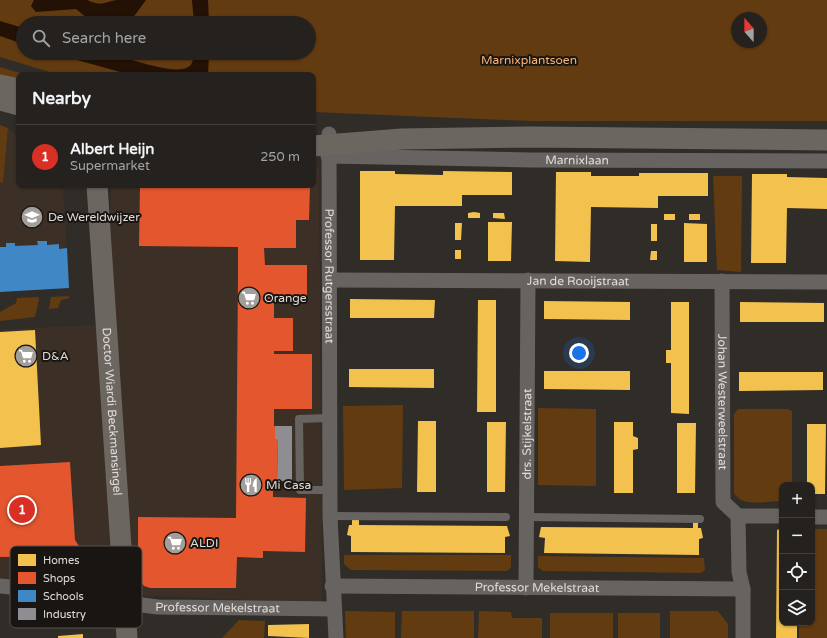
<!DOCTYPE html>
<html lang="en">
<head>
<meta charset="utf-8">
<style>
	:root { --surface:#24211e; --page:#302e2b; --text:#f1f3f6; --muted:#a3a3a4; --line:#413e3c; --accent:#d93025 }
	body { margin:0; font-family:"Varela Round",sans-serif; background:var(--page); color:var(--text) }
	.controls { position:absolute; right:12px; bottom:12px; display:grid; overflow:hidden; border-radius:8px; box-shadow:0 1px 3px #0004 }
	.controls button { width:36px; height:36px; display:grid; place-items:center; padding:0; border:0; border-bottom:1px solid var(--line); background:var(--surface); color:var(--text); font:20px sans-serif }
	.compass { position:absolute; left:731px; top:12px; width:36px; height:36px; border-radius:50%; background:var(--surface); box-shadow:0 1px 3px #0004; rotate:339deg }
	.you { position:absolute; left:579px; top:353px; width:14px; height:14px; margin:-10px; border:3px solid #fff; border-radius:50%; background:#1a73e8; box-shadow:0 0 0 6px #1a73e833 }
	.badge { display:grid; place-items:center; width:26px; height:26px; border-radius:50%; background:var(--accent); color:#fff; font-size:13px; font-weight:700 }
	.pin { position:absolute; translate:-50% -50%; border:2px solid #fff; box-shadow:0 1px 4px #0006 }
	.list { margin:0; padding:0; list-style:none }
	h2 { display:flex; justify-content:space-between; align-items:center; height:52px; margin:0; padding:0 16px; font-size:17px }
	h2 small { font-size:13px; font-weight:400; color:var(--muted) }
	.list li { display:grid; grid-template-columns:26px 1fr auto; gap:12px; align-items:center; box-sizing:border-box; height:64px; padding:0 16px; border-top:1px solid var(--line) }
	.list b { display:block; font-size:15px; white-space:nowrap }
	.list p { margin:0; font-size:13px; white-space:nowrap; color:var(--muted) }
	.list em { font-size:13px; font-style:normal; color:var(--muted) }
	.icon { flex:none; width:22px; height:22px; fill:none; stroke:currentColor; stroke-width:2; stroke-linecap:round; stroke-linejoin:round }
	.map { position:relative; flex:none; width:827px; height:638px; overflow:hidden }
	.search { position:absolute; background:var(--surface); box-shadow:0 1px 3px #0004; left:16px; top:16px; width:300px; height:44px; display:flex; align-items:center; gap:10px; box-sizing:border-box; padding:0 14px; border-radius:22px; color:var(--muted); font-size:15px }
	.panel { position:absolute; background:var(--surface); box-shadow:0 1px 3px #0004; left:16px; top:72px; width:300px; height:116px; border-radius:8px }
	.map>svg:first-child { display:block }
</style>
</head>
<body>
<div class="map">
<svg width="827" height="638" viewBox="0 0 827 638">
	<rect width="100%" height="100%" fill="#302c28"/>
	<!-- built -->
	<g fill="#3c3026">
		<path d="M8 128 19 139V185H63L69 288 0 292V182L3 183Z"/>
		<path d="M313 167H319L322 603 132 595 0 579V330L109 324 111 185H313Z"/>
	</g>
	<!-- green -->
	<g fill="#633b11" fill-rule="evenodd">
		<path d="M0 0H827V121H531L313 112V75H60L0 57ZM737 18H761V42H737ZM23 23H309V53H23Z"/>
		<path d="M0 67 26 75H19V83L0 79Z"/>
		<path d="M0 125 8 128 3 183 0 182Z"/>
		<path d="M713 176H742L741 272 717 270Z"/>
		<path d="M68 296 70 298 61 300 58 308 49 309 51 297Z"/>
		<path d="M38 297 39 299 35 317 0 321V312L16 303 17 298Z"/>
		<path d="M403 405 402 488 344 490 343 406Z"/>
		<path d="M538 408 596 409V486L538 485Z"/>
		<path d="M738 409H788L792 411V485H782V501C768 501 742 508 734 493V414Z"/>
		<path d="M812 529H827V638H799V623H812Z"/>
		<path d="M344 555H511V567L507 571 351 570 344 564Z"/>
		<path d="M538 556 704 558 705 570 701 573 543 571 538 567Z"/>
		<path d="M345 611 395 612V638H346Z"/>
		<path d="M402 611H474V638H401Z"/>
		<path d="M479 611 511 612 512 618H542V638H478Z"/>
		<path d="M670 611H718L728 624V638H670Z"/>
		<rect x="550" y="613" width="63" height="25"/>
		<rect x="618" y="613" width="42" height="25"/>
		<path d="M239 620 265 621 264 638H222Z"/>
	</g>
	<!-- water -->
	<g fill="#221104">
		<path d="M34 0H87C102 7 104 2 117 0 126 0 136 0 146 0L135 15 127 23H93L76 9 36 12 31 6Z"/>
		<path d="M192 0H208L209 23H194Z"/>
		<path d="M0 21 23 28V44L0 36Z"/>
		<path d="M52 53C68 53 85 52 101 53 121 54 168 75 186 68 193 66 193 59 194 53H209L208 75H131Z"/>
	</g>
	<!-- homes -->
	<g fill="#f2c14e">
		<path d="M360 171H395V174L443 175V171L512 172V195H462V206H395L394 260H360Z"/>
		<path d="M556 172H591V176H639V173H708V196H658V208L591 207 590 262 555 261Z"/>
		<path d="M752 174H787V177L827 178V209L787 208 786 263H751Z"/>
		<path d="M474 212 480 213V218H468V213Z"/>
		<path d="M493 213H504L505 219 493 218Z"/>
		<rect x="664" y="214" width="11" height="6"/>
		<rect x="689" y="214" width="11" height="6"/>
		<path d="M488 222H512L511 261H488Z"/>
		<path d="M455 223H462L461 240H455Z"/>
		<path d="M684 223 707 224V262H684Z"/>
		<rect x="651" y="224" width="6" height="17"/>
		<rect x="455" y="250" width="6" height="9"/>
		<path d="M651 251H657V260H650Z"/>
		<path d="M350 299 435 300 434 318H350Z"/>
		<path d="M478 300H496V412H477Z"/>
		<path d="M544 301 630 302V320L544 319Z"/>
		<path d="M671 302H689V414L671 413V363H666V350H671Z"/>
		<path d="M740 302 824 303V322H740Z"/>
		<path d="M35 330 41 445 0 448V332Z"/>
		<path d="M349 369H434V388L349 387Z"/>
		<path d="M544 371H630V390L544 389Z"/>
		<path d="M739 372H823V390L739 391Z"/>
		<path d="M418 421H436V492H417Z"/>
		<path d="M487 422H506L505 492H487Z"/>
		<path d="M614 422H633V436L638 438V449L633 450V493H614Z"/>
		<path d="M677 423H696L695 493H677Z"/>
		<path d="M807 424H826L825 494H812V485H807Z"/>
		<path d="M352 519H359V525L507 526 510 536 505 537V553L351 552V536L347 535 349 525H352Z"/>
		<path d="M693 522 698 523V528H701L703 538 699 539V555L544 553 545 538 539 537 541 527 693 528Z"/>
		<path d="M780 529H782V623H797V638H776L777 530Z"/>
		<path d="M309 624V638L268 636V625Z"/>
		<path d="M83 634V638H58V636Z"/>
	</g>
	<!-- shops -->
	<g fill="#e4572e">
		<path d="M140 185H310L309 220H296V248H264L265 265H307V301H274V318H293V351H274V354H312V409H274V426H275V439H278L277 481H273V497L306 498 305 552 263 551V558L237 557 236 588H150L144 586 138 578V517L236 518 238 276V247L139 246Z"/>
		<path d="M70 462 75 540 79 546 78 553 71 556 0 557V466Z"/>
	</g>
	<!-- schools -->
	<path fill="#3f88c5" d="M37 241H47V245L59 244V249L67 248 69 288 0 292V247H6V243H15V246L38 245Z"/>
	<!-- industry -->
	<path fill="#8d8d92" d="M275 426H292V481H277L278 439H275Z"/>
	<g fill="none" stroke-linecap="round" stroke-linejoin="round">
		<!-- lane -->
		<g stroke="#676361" stroke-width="8">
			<path d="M329 418 299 419 300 490H330"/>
			<path d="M330 516 506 517"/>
			<path d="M526 517 700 519"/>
		</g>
		<!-- street -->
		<g stroke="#676361" stroke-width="15">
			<path id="s1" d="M329 134 330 516 336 638"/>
			<path id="s2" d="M328 156 530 160 827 161"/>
			<path id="s3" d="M330 280 827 282"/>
			<path id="s4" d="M722 281 723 502 738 516"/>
			<path d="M738 516 739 572 743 589V638"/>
			<path d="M738 516H782"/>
			<path d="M812 517H827"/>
			<path id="s5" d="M0 586 79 594 126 603 158 607 334 609"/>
			<path id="s6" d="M332 586 743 589"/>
			<path id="s7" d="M526 588 528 280"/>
		</g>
		<!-- secondary -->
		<g stroke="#6c6660" stroke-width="21">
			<path d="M0 85 19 89"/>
			<path d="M0 100 19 105"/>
			<path d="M313 146 402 139 531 137 827 140"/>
			<path id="s8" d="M97 185 127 638"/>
		</g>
	</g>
	<!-- icons -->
	<defs>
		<g id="school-disc" transform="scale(1.15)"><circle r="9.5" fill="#a29e9a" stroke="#191512"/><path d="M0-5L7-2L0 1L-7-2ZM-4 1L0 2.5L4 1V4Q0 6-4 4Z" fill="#fff"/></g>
		<g id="supermarket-disc" transform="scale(1.15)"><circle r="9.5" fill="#a29e9a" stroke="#191512"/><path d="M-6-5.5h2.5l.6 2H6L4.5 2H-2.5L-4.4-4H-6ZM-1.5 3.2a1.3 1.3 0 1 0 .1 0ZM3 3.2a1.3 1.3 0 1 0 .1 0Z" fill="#fff"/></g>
		<g id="restaurant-disc" transform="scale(1.15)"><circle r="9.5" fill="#a29e9a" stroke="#191512"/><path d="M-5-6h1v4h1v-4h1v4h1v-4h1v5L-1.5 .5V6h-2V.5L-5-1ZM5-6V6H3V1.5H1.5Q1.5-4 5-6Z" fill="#fff"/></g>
	</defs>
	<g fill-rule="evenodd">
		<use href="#school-disc" x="32" y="217"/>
		<use href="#supermarket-disc" x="249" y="298"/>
		<use href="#supermarket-disc" x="26" y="356"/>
		<use href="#restaurant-disc" x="251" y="485"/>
		<use href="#supermarket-disc" x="175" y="543"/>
	</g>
	<g text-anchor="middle" stroke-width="4" stroke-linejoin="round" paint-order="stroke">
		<!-- park labels -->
		<g font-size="12" fill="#fbb478" stroke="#191512">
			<text x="529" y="64">Marnixplantsoen</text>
		</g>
		<!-- street labels -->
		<g font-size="12" fill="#e0dbd7" stroke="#191512">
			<text dy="4" stroke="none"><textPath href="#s2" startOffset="249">Marnixlaan</textPath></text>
			<text dy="4" stroke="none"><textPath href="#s1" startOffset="142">Professor Rutgersstraat</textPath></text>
			<text dy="4" stroke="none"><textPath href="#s3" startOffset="248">Jan de Rooijstraat</textPath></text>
			<text dy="4" stroke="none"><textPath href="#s4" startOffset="121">Johan Westerweelstraat</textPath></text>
			<text dy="4" stroke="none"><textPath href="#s8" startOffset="227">Doctor Wiardi Beckmansingel</textPath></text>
			<text dy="4" stroke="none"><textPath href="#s7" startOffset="154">drs. Stijkelstraat</textPath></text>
			<text dy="4" stroke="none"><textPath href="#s6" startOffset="205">Professor Mekelstraat</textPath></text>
			<text dy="4" stroke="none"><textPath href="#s5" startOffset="219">Professor Mekelstraat</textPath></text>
		</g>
		<!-- poi labels -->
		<g font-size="12" fill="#e0dbd7" stroke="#191512" text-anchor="start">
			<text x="48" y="221">De Wereldwijzer</text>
			<text x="264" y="302">Orange</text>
			<text x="42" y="360">D&amp;A</text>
			<text x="266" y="489">Mi Casa</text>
			<text x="190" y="547">ALDI</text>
		</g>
	</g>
	<!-- legend -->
	<rect x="10" y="546" width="132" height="82" rx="6" fill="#191512" stroke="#55504d" stroke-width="1"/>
	<rect x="18" y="554" width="18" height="12" fill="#f2c14e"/>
	<rect x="18" y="572" width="18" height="12" fill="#e4572e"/>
	<rect x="18" y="590" width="18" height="12" fill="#3f88c5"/>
	<rect x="18" y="608" width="18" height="12" fill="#8d8d92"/>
	<g font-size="11" fill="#e0dbd7">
		<text x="43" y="564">Homes</text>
		<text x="43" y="582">Shops</text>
		<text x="43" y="600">Schools</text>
		<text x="43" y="618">Industry</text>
	</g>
</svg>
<div class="controls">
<button>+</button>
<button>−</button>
<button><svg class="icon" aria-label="locate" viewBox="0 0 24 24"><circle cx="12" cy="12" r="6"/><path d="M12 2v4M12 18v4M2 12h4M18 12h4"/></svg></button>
<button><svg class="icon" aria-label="layers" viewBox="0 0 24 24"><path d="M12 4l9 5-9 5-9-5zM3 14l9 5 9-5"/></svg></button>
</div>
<svg class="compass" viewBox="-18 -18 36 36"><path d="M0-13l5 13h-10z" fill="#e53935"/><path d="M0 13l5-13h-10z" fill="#a3a3a4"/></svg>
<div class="you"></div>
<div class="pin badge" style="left:22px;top:510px">1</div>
<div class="search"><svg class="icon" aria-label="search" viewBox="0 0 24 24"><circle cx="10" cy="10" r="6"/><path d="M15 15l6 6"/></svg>Search here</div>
<section class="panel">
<h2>Nearby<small></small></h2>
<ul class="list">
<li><span class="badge">1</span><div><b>Albert Heijn</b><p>Supermarket</p></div><em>250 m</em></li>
</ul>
</section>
</div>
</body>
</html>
